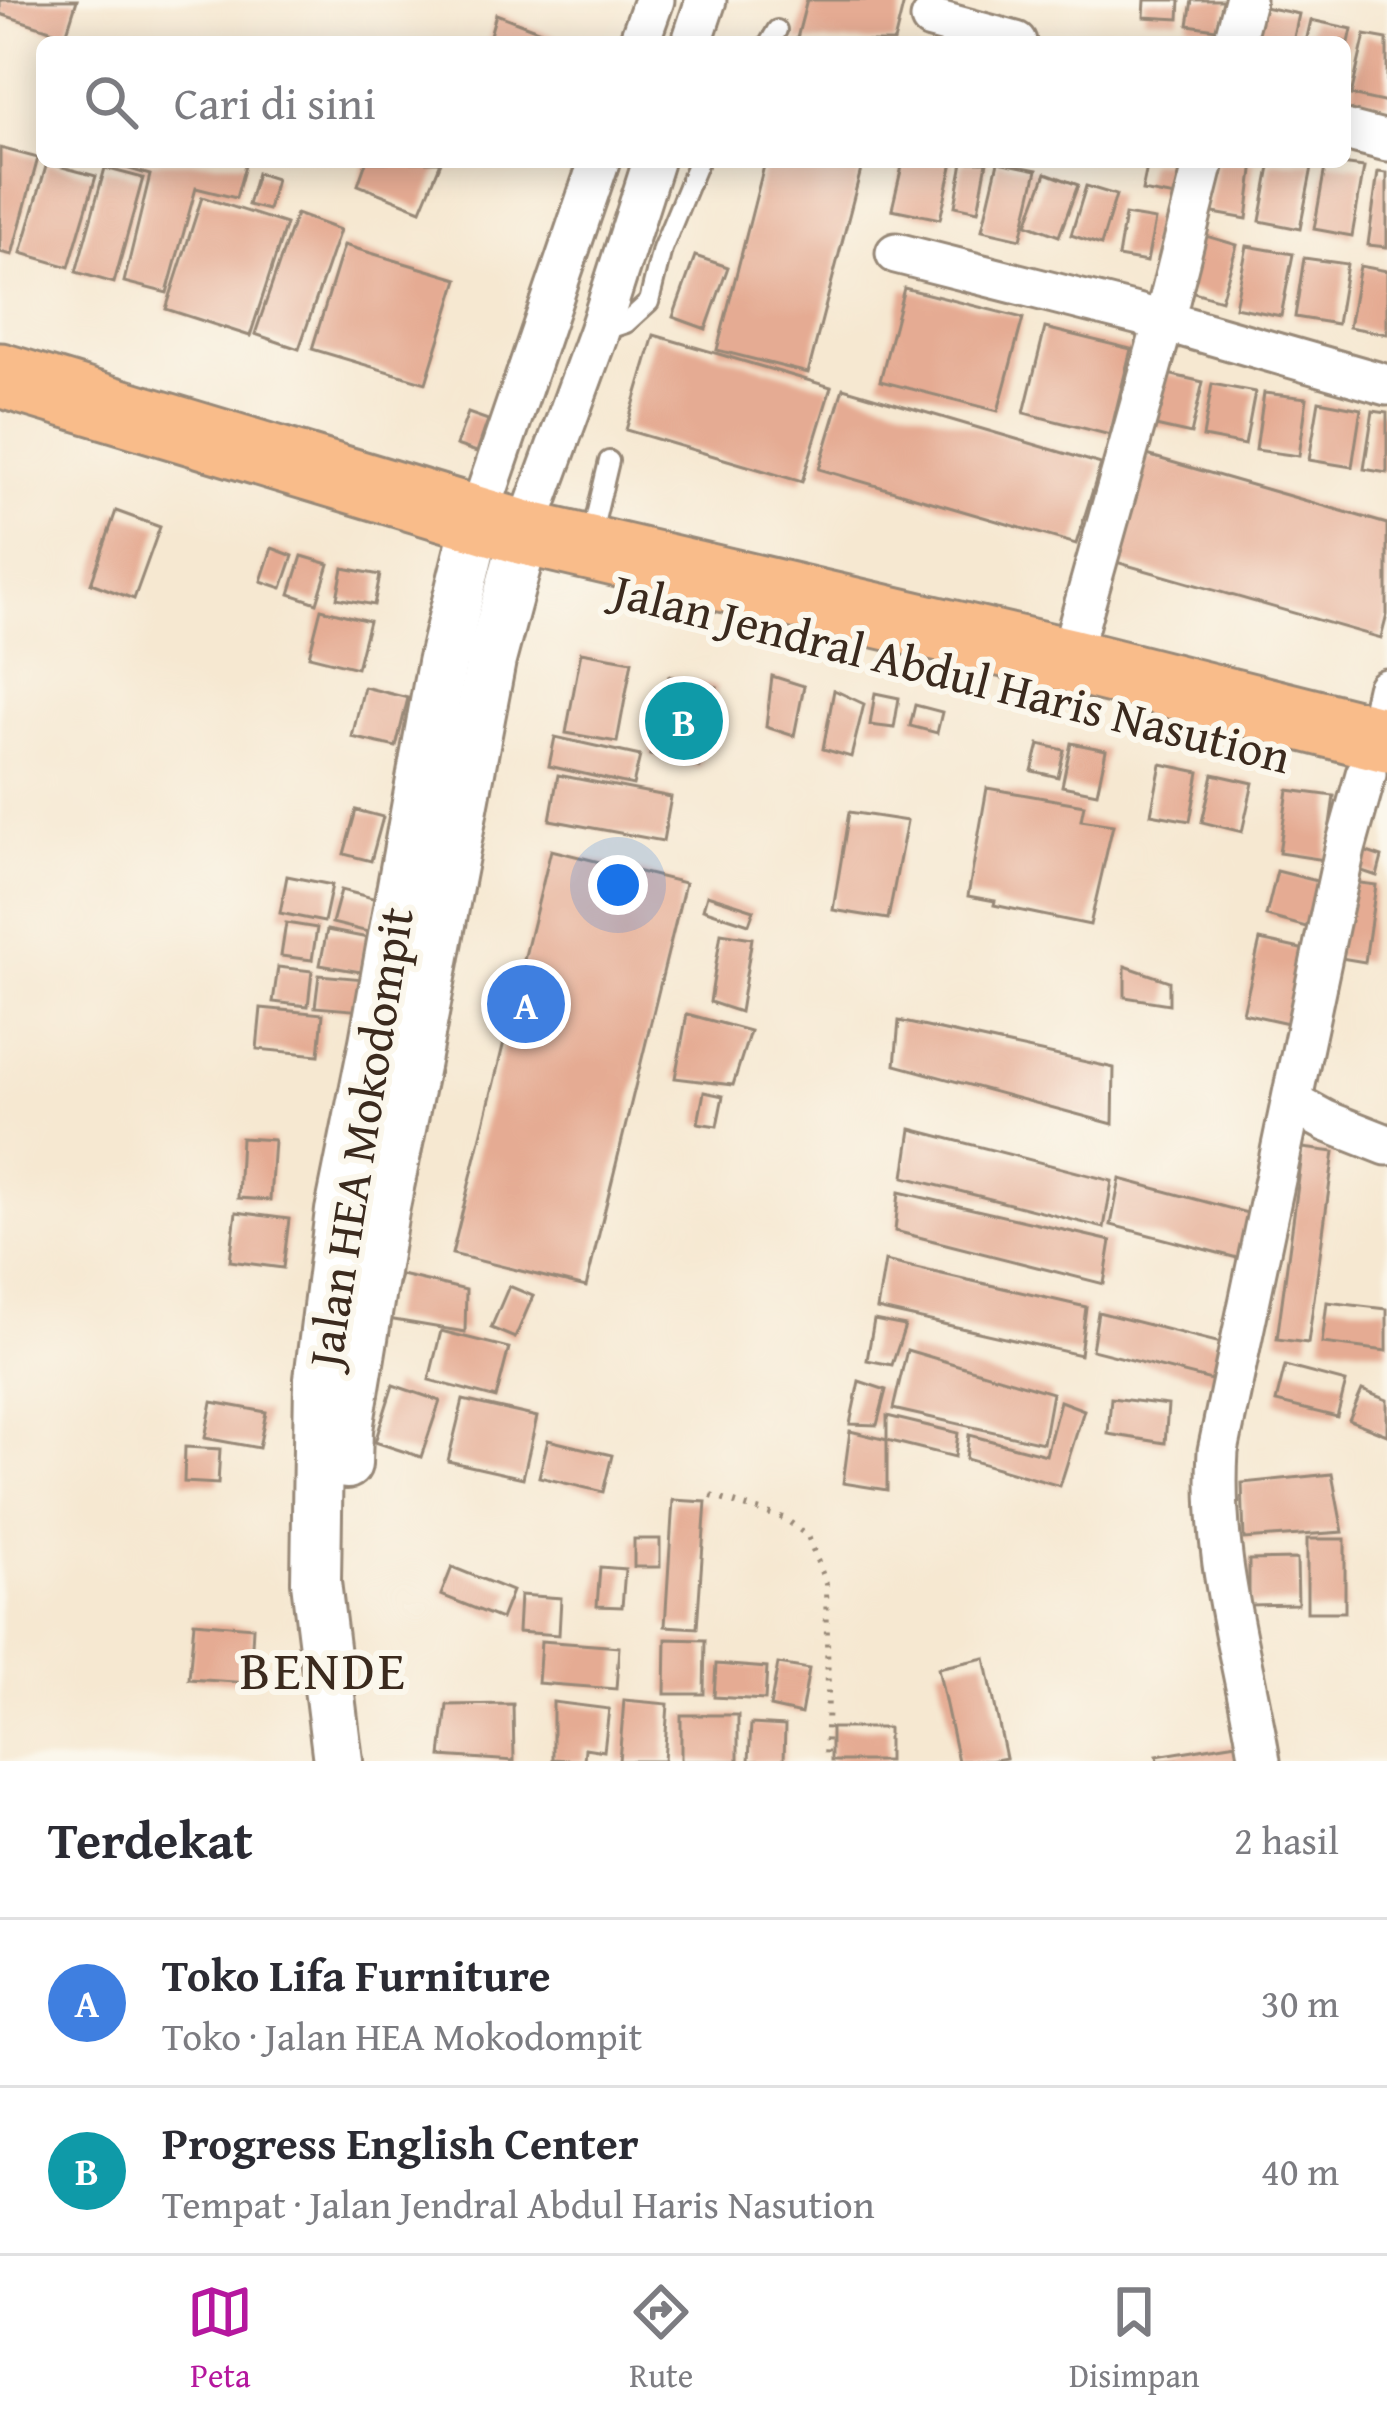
<!DOCTYPE html>
<html lang="id">
<head>
<meta charset="utf-8">
<style>
	:root { --surface:#fff; --page:#f2f2f3; --text:#2b2b33; --muted:#7c7c81; --line:#e1e1e2; --accent:#b5179e }
	body { margin:0; font-family:"Gentium Book Plus",serif; background:var(--page); color:var(--text) }
	.you { position:absolute; left:618px; top:885px; width:42px; height:42px; margin:-30px; border:9px solid #fff; border-radius:50%; background:#1a73e8; box-shadow:0 0 0 18px #1a73e833 }
	.badge { display:grid; place-items:center; width:78px; height:78px; border-radius:50%; background:var(--accent); color:#fff; font-size:39px; font-weight:700 }
	.pin { position:absolute; translate:-50% -50%; border:6px solid #fff; box-shadow:0 3px 12px #0006 }
	.list { margin:0; padding:0; list-style:none }
	h2 { display:flex; justify-content:space-between; align-items:center; height:156px; margin:0; padding:0 48px; font-size:51px }
	h2 small { font-size:39px; font-weight:400; color:var(--muted) }
	.list li { display:grid; grid-template-columns:78px 1fr auto; gap:36px; align-items:center; box-sizing:border-box; height:168px; padding:0 48px; border-top:3px solid var(--line) }
	.list b { display:block; font-size:45px; white-space:nowrap }
	.list p { margin:0; font-size:39px; white-space:nowrap; color:var(--muted) }
	.list em { font-size:39px; font-style:normal; color:var(--muted) }
	.icon { flex:none; width:66px; height:66px; fill:none; stroke:currentColor; stroke-width:2; stroke-linecap:round; stroke-linejoin:round }
	.map { position:relative; flex:none; width:1387px; height:1761px; overflow:hidden }
	.search { position:absolute; background:var(--surface); box-shadow:0 6px 30px #0003; left:36px; right:36px; top:36px; height:132px; display:flex; align-items:center; gap:30px; box-sizing:border-box; padding:0 42px; border-radius:18px; color:var(--muted); font-size:45px }
	.sheet { height:492px; background:var(--surface) }
	nav { display:flex; justify-content:space-around; align-items:center; box-sizing:border-box; height:168px; border-top:3px solid var(--line); background:var(--surface); font-size:33px; color:var(--muted) }
	nav a { display:grid; justify-items:center; gap:6px }
	nav .on { color:var(--accent) }
	.map>svg:first-child { display:block }
</style>
</head>
<body>
<div class="map">
<svg width="1387" height="1761" viewBox="0 0 1387 1761">
	<rect width="100%" height="100%" fill="#fbf7ec"/>
	<filter id="ink" filterUnits="userSpaceOnUse"><feTurbulence type="fractalNoise" baseFrequency=".00833" numOctaves="2"/><feDisplacementMap in="SourceGraphic" scale="24" xChannelSelector="R" yChannelSelector="G"/><feConvolveMatrix kernelMatrix="1 2 1 2 8 2 1 2 1" color-interpolation-filters="sRGB"/></filter>
	<filter id="wash" filterUnits="userSpaceOnUse"><feTurbulence type="fractalNoise" baseFrequency=".004" numOctaves="4" result="noise"/><feDisplacementMap in="SourceGraphic" scale="48" xChannelSelector="R" yChannelSelector="G"/><feGaussianBlur stdDeviation="2.7" result="paint"/><feColorMatrix in="noise" values="0 0 0 0 0 0 0 0 0 0 0 0 0 0 0 0 0 1.4 0 .05"/><feComposite in="paint" operator="in"/></filter>
	<g filter="url(#wash)">
		<rect width="100%" height="100%" fill="#f6e8d1"/>
		<g id="blocks">
			<!-- building -->
			<g fill="#e5ab93">
				<path d="M0 0H77L66 35 0 14Z"/>
				<path d="M807 0H897L904 2 894 42H796Z"/>
				<path d="M1145 0H1180L1179 19 1144 17Z"/>
				<path d="M1192 0H1228L1223 30 1188 25Z"/>
				<path d="M1259 6 1299 14 1293 42H1252Z"/>
				<path d="M496 14 569 42H488Z"/>
				<path d="M1311 20 1352 29 1347 52 1345 42H1306Z"/>
				<path d="M1365 35 1387 39V103L1351 95Z"/>
				<path d="M0 148 38 158 12 255 0 252Z"/>
				<path d="M106 162H246L236 198 196 188 167 293 124 282 150 175Z"/>
				<path d="M366 162H441L421 210 358 185Z"/>
				<path d="M765 162H863L808 373 717 350Z"/>
				<path d="M903 162H953L940 219 892 209Z"/>
				<path d="M963 162H987L978 211 955 206Z"/>
				<path d="M998 162 1037 170 1021 239 982 230Z"/>
				<path d="M1148 162H1183L1176 197 1142 191Z"/>
				<path d="M1216 162H1254L1247 219 1208 212Z"/>
				<path d="M1271 162H1313L1300 229 1260 221Z"/>
				<path d="M1326 162 1364 167 1352 236 1314 229Z"/>
				<path d="M47 163 96 176 69 267 21 253Z"/>
				<path d="M105 168 143 178 114 283 76 272Z"/>
				<path d="M1378 172 1387 173V247L1368 245Z"/>
				<path d="M257 173 276 179 268 210 248 205Z"/>
				<path d="M1046 173 1078 185 1059 236 1027 224Z"/>
				<path d="M1086 186 1116 195 1101 245 1071 235Z"/>
				<path d="M202 197 286 224 250 336 166 309Z"/>
				<path d="M296 214 340 230 299 349 255 334Z"/>
				<path d="M1125 215 1155 220 1147 262 1118 257Z"/>
				<path d="M1196 233 1237 245 1221 300 1180 288Z"/>
				<path d="M344 245 458 279 426 383 312 349Z"/>
				<path d="M1247 246 1293 254 1281 316 1235 307Z"/>
				<path d="M695 256 728 267 706 329 673 317Z"/>
				<path d="M1304 258 1347 264 1337 324 1295 317Z"/>
				<path d="M1360 266 1387 271V334L1349 327Z"/>
				<path d="M904 288 1023 318 998 411 880 381Z"/>
				<path d="M1045 328 1131 349 1110 435 1024 413Z"/>
				<path d="M654 335 831 387 802 482 626 430Z"/>
				<path d="M1159 372 1203 382 1191 434 1147 424Z"/>
				<path d="M1212 384 1255 392 1245 445 1203 437Z"/>
				<path d="M843 388 1101 464 1076 544 819 469Z"/>
				<path d="M1264 393 1307 398 1299 456 1256 450Z"/>
				<path d="M1319 401 1361 409 1352 467 1309 460Z"/>
				<path d="M1373 411 1387 413V473L1364 469Z"/>
				<path d="M468 413 488 420 477 452 456 445Z"/>
				<path d="M1147 455 1387 524V615L1381 638 1116 562Z"/>
				<path d="M116 511 160 527 134 599 91 583Z"/>
				<path d="M272 548 293 556 282 588 261 581Z"/>
				<path d="M302 556 329 564 317 603 290 594Z"/>
				<path d="M343 568 380 575 374 605 337 598Z"/>
				<path d="M321 609 369 621 357 668 309 656Z"/>
				<path d="M581 652 632 661 617 742 566 733Z"/>
				<path d="M669 676 717 687 699 767 650 755Z"/>
				<path d="M772 676 804 686 794 736 766 727Z"/>
				<path d="M364 687 408 698 396 747 352 737Z"/>
				<path d="M834 690 864 704 851 757 823 749Z"/>
				<path d="M875 693 899 698 894 728 870 725Z"/>
				<path d="M915 705 942 712 937 733 910 726Z"/>
				<path d="M555 737 640 756 633 785 549 766Z"/>
				<path d="M1071 743 1106 750 1097 793 1062 786Z"/>
				<path d="M1039 744 1064 750 1058 777 1032 771Z"/>
				<path d="M1161 764 1199 772 1190 821 1151 814Z"/>
				<path d="M1213 774 1253 783 1242 832 1202 822Z"/>
				<path d="M558 775 671 797 663 841 550 820Z"/>
				<path d="M987 788 1084 805 1081 820 1113 825 1090 925 994 905 995 901 968 896Z"/>
				<path d="M1288 790 1334 796 1325 860 1279 853Z"/>
				<path d="M356 810 383 817 371 861 344 854Z"/>
				<path d="M849 812 907 821 888 919 833 910Z"/>
				<path d="M1358 849 1382 857 1377 876 1356 869Z"/>
				<path d="M551 850 685 883 586 1287 452 1254Z"/>
				<path d="M1277 871 1329 884 1317 930 1266 916Z"/>
				<path d="M287 876 332 885 324 922 280 913Z"/>
				<path d="M1345 881 1376 885 1365 962 1335 957Z"/>
				<path d="M341 890 377 899 368 932 332 923Z"/>
				<path d="M707 895 754 910 749 924 703 909Z"/>
				<path d="M286 923 317 928 312 960 281 956Z"/>
				<path d="M327 930 368 938 361 972 320 965Z"/>
				<path d="M721 933 752 938 740 1012 710 1002Z"/>
				<path d="M1260 940 1314 952 1297 1025 1243 1013Z"/>
				<path d="M1125 966 1169 981V1004L1125 997Z"/>
				<path d="M278 967 312 971 308 1006 273 1002Z"/>
				<path d="M319 975 365 979 363 1011 315 1007Z"/>
				<path d="M261 1008 323 1014 319 1055 257 1049Z"/>
				<path d="M687 1014 750 1031 733 1085 675 1078Z"/>
				<path d="M899 1021 1114 1068 1113 1124 895 1065Z"/>
				<path d="M704 1092 723 1096 717 1126 698 1123Z"/>
				<path d="M911 1129 1112 1181 1104 1228 904 1177Z"/>
				<path d="M241 1138 274 1140 270 1200 238 1198Z"/>
				<path d="M1303 1148 1334 1152 1308 1343 1277 1339Z"/>
				<path d="M1120 1179 1255 1215 1249 1261 1111 1225Z"/>
				<path d="M899 1192 1111 1241 1104 1284 895 1231Z"/>
				<path d="M236 1212 289 1219 283 1268 230 1261Z"/>
				<path d="M885 1261 1086 1307 1080 1355 877 1309Z"/>
				<path d="M401 1275 466 1290 465 1332 388 1319Z"/>
				<path d="M509 1286 533 1296 515 1338 491 1328Z"/>
				<path d="M1327 1302 1387 1309V1351L1322 1343Z"/>
				<path d="M1098 1312 1221 1343 1215 1381 1092 1350Z"/>
				<path d="M874 1320 905 1326 892 1365 867 1360Z"/>
				<path d="M441 1331 509 1348 496 1398 429 1380Z"/>
				<path d="M907 1350 1052 1393 1043 1443 893 1409Z"/>
				<path d="M1285 1366 1346 1382 1337 1417 1276 1402Z"/>
				<path d="M859 1381 886 1390 877 1425 850 1424Z"/>
				<path d="M393 1385 440 1401 421 1457 375 1442Z"/>
				<path d="M1362 1390 1387 1400V1435L1349 1420Z"/>
				<path d="M1111 1398 1168 1405 1165 1443 1108 1434Z"/>
				<path d="M463 1400 537 1417 523 1478 448 1461Z"/>
				<path d="M1060 1401 1084 1410 1060 1486 966 1459 969 1435 1046 1455Z"/>
				<path d="M212 1402 266 1412 259 1448 205 1438Z"/>
				<path d="M887 1416 958 1433 955 1457 887 1440Z"/>
				<path d="M850 1431 887 1440V1490L843 1483Z"/>
				<path d="M548 1440 612 1455 603 1492 539 1477Z"/>
				<path d="M185 1447 220 1449 218 1484 184 1482Z"/>
				<path d="M1332 1474 1343 1532 1244 1539 1242 1483Z"/>
				<path d="M673 1500 706 1502 697 1628 665 1626Z"/>
				<rect x="634" y="1539" width="26" height="28"/>
				<rect x="1307" y="1539" width="38" height="73"/>
				<path d="M1297 1559 1298 1604 1249 1605V1560Z"/>
				<path d="M452 1567 512 1591 501 1619 441 1595Z"/>
				<path d="M600 1567 625 1569 622 1607 597 1606Z"/>
				<path d="M520 1595 561 1598 559 1635 518 1632Z"/>
				<path d="M194 1622 253 1627 250 1683 189 1679Z"/>
				<path d="M666 1639 705 1640 704 1694H665Z"/>
				<path d="M541 1641 619 1647 616 1689 538 1683Z"/>
				<path d="M985 1658 1006 1758 990 1761H958L938 1668Z"/>
				<path d="M716 1664 767 1668 765 1700 714 1697Z"/>
				<path d="M778 1664 809 1669 801 1714 770 1707Z"/>
				<path d="M624 1700 668 1704 664 1761H619Z"/>
				<path d="M553 1702 609 1709 604 1751 585 1748 584 1761 553 1759Z"/>
				<path d="M513 1704 514 1761 441 1756 447 1705Z"/>
				<rect x="681" y="1715" width="57" height="46"/>
				<path d="M751 1724 785 1726 784 1761H749Z"/>
				<rect x="831" y="1728" width="57" height="33"/>
				<path d="M1237 1743 1240 1761H1158L1157 1756Z"/>
			</g>
		</g>
	</g>
	<g filter="url(#ink)">
		<use href="#blocks" fill-opacity="0" stroke="#988978" stroke-width="3"/>
		<g fill="none" stroke-linecap="round" stroke-linejoin="round">
			<!-- service casing -->
			<g stroke="#988978" stroke-width="24">
				<g id="service">
					<path d="M770 42 777 30"/>
					<path d="M602 331 626 323 649 302 662 249 698 162"/>
					<path d="M591 537 609 461"/>
				</g>
			</g>
			<!-- minor casing -->
			<g stroke="#988978" stroke-width="45">
				<g id="minor">
					<path d="M931 19 1016 42"/>
					<path d="M639 42 654 0"/>
					<path d="M692 42 706 0"/>
					<path d="M1234 42 1245 0"/>
					<path d="M1345 130 1387 141"/>
					<path d="M896 253 1164 321 1387 385"/>
					<path d="M477 520 599 162"/>
					<path d="M525 533 599 331 653 162"/>
					<path d="M1069 660 1164 321 1204 162"/>
					<path d="M1376 737 1387 689"/>
					<path d="M1293 1103 1326 1121 1387 1145"/>
					<path d="M1260 1761C1243 1654 1211 1561 1218 1451L1326 937 1345 849 1366 774"/>
				</g>
			</g>
			<!-- tertiary casing -->
			<g stroke="#988978" stroke-width="54">
				<g id="tertiary">
					<path d="M347 1464 348 1429 384 1211 415 1061 491 660 525 533"/>
					<path d="M338 1761 316 1582 319 1379 340 1211 374 1042 442 663 477 520"/>
				</g>
			</g>
			<!-- trunk casing -->
			<g stroke="#988978" stroke-width="69">
				<path id="trunk" d="M0 375 525 533 1069 660 1387 740"/>
			</g>
			<!-- path -->
			<path stroke="#988978" stroke-width="6" stroke-dasharray="3 9" stroke-linecap="butt" d="M711 1496 784 1518 808 1536 826 1584 828 1693 826 1761"/>
			<!-- service -->
			<use href="#service" stroke="#fff" stroke-width="18"/>
			<!-- minor -->
			<use href="#minor" stroke="#fff" stroke-width="39"/>
			<!-- tertiary -->
			<use href="#tertiary" stroke="#fff" stroke-width="48"/>
			<!-- trunk -->
			<use href="#trunk" stroke="#f9bc8a" stroke-width="63"/>
		</g>
	</g>
	<g text-anchor="middle" stroke-width="12" stroke-linejoin="round" paint-order="stroke">
		<!-- street labels -->
		<g font-size="48" fill="#3b2a1e" stroke="#fbf7ec">
			<text transform="translate(952 673) rotate(14)" y="17">Jalan Jendral Abdul Haris Nasution</text>
			<text transform="translate(360 1137) rotate(-81)" y="17">Jalan HEA Mokodompit</text>
		</g>
		<!-- quarter labels -->
		<g font-size="54" letter-spacing="3" fill="#3b2a1e" stroke="#fbf7ec">
			<text x="324" y="1689">BENDE</text>
		</g>
	</g>
</svg>
<div class="you"></div>
<div class="pin badge" style="left:526px;top:1004px;background:#3f7fe0">A</div>
<div class="pin badge" style="left:684px;top:721px;background:#0f9aa8">B</div>
<div class="search"><svg class="icon" aria-label="search" viewBox="0 0 24 24"><circle cx="10" cy="10" r="6"/><path d="M15 15l6 6"/></svg>Cari di sini</div>
</div>
<section class="sheet">
<h2>Terdekat<small>2 hasil</small></h2>
<ul class="list">
<li><span class="badge" style="background:#3f7fe0">A</span><div><b>Toko Lifa Furniture</b><p>Toko · Jalan HEA Mokodompit</p></div><em>30 m</em></li>
<li><span class="badge" style="background:#0f9aa8">B</span><div><b>Progress English Center</b><p>Tempat · Jalan Jendral Abdul Haris Nasution</p></div><em>40 m</em></li>
</ul>
</section>
<nav>
<a class="on"><svg class="icon" aria-label="map" viewBox="0 0 24 24"><path d="M3 6l6-2 6 2 6-2v14l-6 2-6-2-6 2zM9 4v14M15 6v14"/></svg>Peta</a>
<a><svg class="icon" aria-label="directions" viewBox="0 0 24 24"><path d="M12 3l9 9-9 9-9-9zM9 14v-3h6M13 9l2 2-2 2"/></svg>Rute</a>
<a><svg class="icon" aria-label="saved" viewBox="0 0 24 24"><path d="M7 4h10v16l-5-4-5 4z"/></svg>Disimpan</a>
</nav>
</body>
</html>
